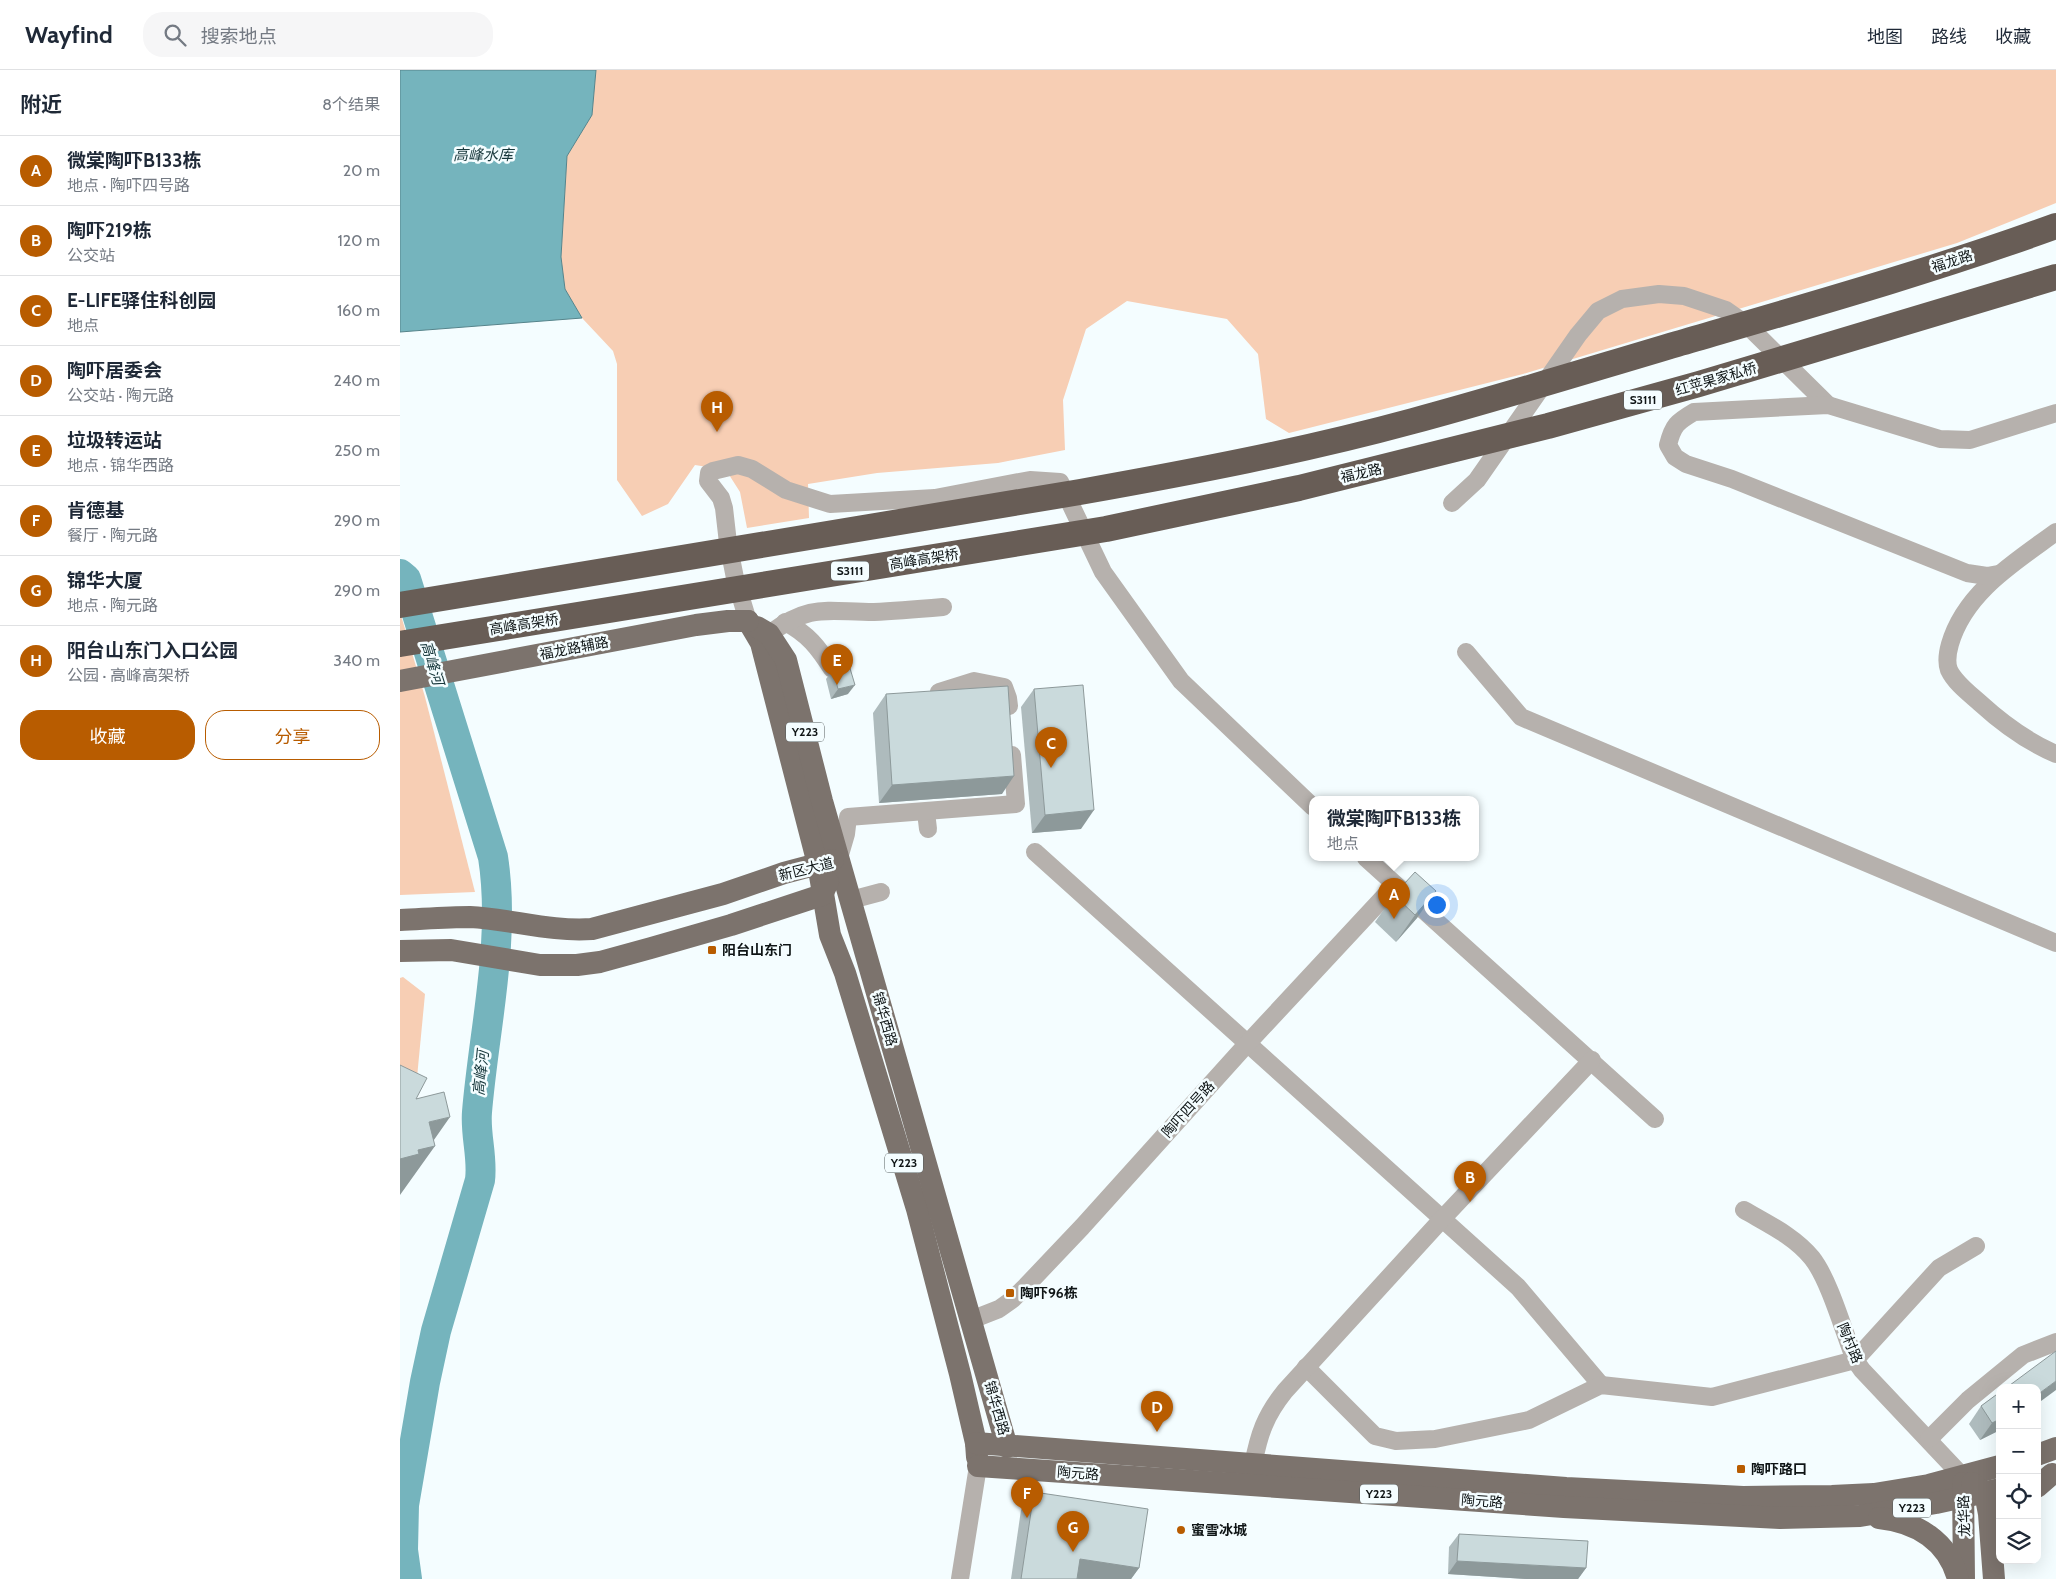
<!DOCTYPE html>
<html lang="zh">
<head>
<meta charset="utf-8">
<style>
	:root { --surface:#fff; --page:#f6f6f7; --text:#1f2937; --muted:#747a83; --line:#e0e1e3; --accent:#b85c00 }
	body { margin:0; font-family:Cabin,"Noto Sans SC",sans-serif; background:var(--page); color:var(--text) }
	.controls { position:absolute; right:15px; bottom:15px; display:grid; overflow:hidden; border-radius:10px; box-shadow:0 5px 20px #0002 }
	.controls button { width:45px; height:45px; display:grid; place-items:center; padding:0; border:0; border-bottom:1px solid var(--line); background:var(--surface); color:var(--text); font:25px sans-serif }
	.you { position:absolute; left:1036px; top:834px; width:18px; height:18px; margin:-12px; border:4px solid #fff; border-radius:50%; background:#1a73e8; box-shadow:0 0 0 8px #1a73e833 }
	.badge { display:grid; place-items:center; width:32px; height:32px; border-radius:50%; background:var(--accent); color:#fff; font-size:16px; font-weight:700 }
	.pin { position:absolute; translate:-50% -41px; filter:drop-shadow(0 1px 2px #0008) }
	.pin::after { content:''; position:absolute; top:26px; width:18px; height:15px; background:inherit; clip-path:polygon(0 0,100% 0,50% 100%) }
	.popup { position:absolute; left:909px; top:726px; width:170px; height:65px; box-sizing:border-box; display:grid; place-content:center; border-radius:10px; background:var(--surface); filter:drop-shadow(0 1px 4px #0005); font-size:16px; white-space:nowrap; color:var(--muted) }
	.popup b { font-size:19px; color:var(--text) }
	.popup::after { content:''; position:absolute; left:50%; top:100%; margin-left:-10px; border:10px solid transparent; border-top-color:var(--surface) }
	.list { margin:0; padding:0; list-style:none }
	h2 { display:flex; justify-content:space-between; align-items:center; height:65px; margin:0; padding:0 20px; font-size:21px }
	h2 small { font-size:16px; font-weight:400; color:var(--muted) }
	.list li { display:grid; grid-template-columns:32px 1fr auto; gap:15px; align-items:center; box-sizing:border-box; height:70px; padding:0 20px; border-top:1px solid var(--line) }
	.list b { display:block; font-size:19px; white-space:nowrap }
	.list p { margin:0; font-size:16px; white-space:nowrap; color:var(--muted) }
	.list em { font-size:16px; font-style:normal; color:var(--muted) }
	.actions { display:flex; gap:10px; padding:15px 20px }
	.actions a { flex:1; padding:11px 0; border:1px solid var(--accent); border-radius:20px; text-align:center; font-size:18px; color:var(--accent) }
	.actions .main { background:var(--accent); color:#fff }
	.icon { flex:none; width:28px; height:28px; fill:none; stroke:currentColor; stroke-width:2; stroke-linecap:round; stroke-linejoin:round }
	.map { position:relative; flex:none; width:1656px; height:1509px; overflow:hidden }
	header { display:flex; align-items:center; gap:30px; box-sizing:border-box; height:70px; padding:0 25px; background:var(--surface); border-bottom:1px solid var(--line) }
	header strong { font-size:24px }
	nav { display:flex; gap:28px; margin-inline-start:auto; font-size:18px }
	.search { width:350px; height:45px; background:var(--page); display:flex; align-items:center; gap:12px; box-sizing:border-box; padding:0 18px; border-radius:20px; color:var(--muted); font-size:19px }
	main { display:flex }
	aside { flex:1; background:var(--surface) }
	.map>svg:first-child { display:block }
</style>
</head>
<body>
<header>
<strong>Wayfind</strong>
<div class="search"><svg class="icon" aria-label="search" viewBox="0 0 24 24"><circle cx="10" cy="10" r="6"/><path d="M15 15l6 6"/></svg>搜索地点</div>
<nav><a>地图</a><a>路线</a><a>收藏</a></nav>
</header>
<main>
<aside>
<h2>附近<small>8个结果</small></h2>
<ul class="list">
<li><span class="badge">A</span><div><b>微棠陶吓B133栋</b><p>地点 · 陶吓四号路</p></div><em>20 m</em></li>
<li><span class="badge">B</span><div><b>陶吓219栋</b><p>公交站</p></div><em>120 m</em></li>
<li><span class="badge">C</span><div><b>E-LIFE驿住科创园</b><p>地点</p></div><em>160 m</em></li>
<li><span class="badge">D</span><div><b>陶吓居委会</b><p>公交站 · 陶元路</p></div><em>240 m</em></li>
<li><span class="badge">E</span><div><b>垃圾转运站</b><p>地点 · 锦华西路</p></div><em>250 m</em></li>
<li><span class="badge">F</span><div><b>肯德基</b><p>餐厅 · 陶元路</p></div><em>290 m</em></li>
<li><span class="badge">G</span><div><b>锦华大厦</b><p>地点 · 陶元路</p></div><em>290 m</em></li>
<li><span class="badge">H</span><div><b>阳台山东门入口公园</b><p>公园 · 高峰高架桥</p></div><em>340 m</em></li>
</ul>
<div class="actions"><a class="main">收藏</a><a>分享</a></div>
</aside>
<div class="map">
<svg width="1656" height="1509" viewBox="0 0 1656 1509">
	<rect width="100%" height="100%" fill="#f4fdff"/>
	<!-- green -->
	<g fill="#f7ceb4">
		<path d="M196 0H1656V133L1557 173 1123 304 889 363 866 349 858 284 827 249 727 231 686 259 663 330 665 380 598 393 477 403 408 414 409 448 347 458 340 422 326 400 295 395 268 434 242 446 217 410V294L213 281 182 248 165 219 161 188 167 86 192 45Z"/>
		<path d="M0 542 25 627 75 822 0 825Z"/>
		<path d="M3 907 25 924 14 1039 0 1082V908Z"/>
	</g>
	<!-- water -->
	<path fill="#75b4bd" stroke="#56848b" d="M0 0H196L192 45 167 86 161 187 165 219 182 248 0 262Z"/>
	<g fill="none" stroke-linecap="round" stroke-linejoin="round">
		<!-- river -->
		<path stroke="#75b4bd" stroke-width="30" d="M0 504 6 509 93 787C106 871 84 958 77 1042 75 1065 83 1087 80 1110L36 1261 25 1312 4 1435 3 1480 7 1509"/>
		<!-- minor -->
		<g stroke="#b6b1ad" stroke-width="18">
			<path d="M1052 433 1077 410 1178 265 1198 241 1222 229 1259 224 1284 226 1326 240 1346 254 1428 335"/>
			<path d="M1656 462C1615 492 1565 522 1550 574 1548 581 1546 592 1549 600 1555 613 1570 624 1580 633 1603 654 1628 672 1656 684"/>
			<path d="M1598 504 1587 506 1567 503 1332 409 1286 394 1275 387 1268 375C1273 355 1277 352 1294 342L1428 335 1540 369 1570 370 1656 343"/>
			<path d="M348 551 335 508 328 473 324 438 321 428 308 411 309 403 313 401 338 395 352 399 386 420 430 434 535 428 630 410 660 412 703 502 781 611 913 737"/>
			<path d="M385 552C408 564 418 577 432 599"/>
			<path d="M369 564C411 533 426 542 474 542 497 541 520 539 543 537"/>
			<path d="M1066 582 1121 647 1656 873"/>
			<path d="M539 622 574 611 604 617 608 628 609 636"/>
			<path d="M526 742 528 759"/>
			<path d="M635 782 1118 1217 1201 1315"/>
			<path d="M439 788 446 764 448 747 616 734 612 685"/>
			<path d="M966 788 1255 1049"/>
			<path d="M451 830 481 822"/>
			<path d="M1344 1140C1368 1154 1394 1166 1412 1188 1430 1211 1444 1263 1455 1290L1462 1300 1563 1407"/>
			<path d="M571 1250 599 1239 613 1229 626 1216 682 1157 847 974 995 815"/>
			<path d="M906 1297 975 1366 996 1371 1035 1369 1129 1350 1201 1315 1312 1327 1455 1290 1539 1198 1576 1176"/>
			<path d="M1529 1369 1568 1330 1623 1285 1656 1272"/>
			<path d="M853 1395C859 1364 865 1346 885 1321L1043 1148 1192 990"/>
			<path d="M560 1509 578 1396"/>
		</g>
		<!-- major -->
		<g stroke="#7c736d" stroke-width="22">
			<path d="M348 551 361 573 418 794 430 865 445 903 517 1139 560 1304 576 1373 577 1387"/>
			<path d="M357 557 369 564 386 590 422 731 607 1377"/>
			<path d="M0 611 296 555 328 551H348"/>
			<path d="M0 850C23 849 47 847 70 847 111 849 150 862 192 859L323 824 384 803 433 790"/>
			<path d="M0 881 51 880 140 895H177L200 892 251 878 331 855 422 825 428 812"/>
			<path d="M576 1373 1166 1418 1343 1427 1432 1426 1474 1424 1529 1415 1600 1396"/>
			<path d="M1637 1385 1656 1378"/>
			<path d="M578 1396 1164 1437 1380 1448 1460 1446 1536 1433 1600 1419"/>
			<path d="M1563 1413 1564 1509"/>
			<path d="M1572 1413 1585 1423 1589 1444 1594 1509"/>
			<path d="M1637 1417 1652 1404"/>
			<path d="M1479 1448C1517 1452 1548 1471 1558 1509"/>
		</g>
		<!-- highway -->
		<g stroke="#685d56" stroke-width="26">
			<path d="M0 535 680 422C792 402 903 381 1013 351 1102 327 1189 300 1277 274 1404 237 1532 201 1656 156"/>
			<path d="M0 574 706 459 899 418 1148 356 1299 314 1656 207"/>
		</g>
	</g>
	<!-- wall -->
	<g fill="#aebbbd">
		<path d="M433 600 448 624 431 629 426 609Z"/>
		<path d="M634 619 681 759 632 763 621 637Z"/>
		<path d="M486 624 602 724 479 733 473 643Z"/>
		<path d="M1036 821 1017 848 996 872 975 852 994 825Z"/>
		<path d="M1600 1322V1360L1580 1370 1569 1354 1581 1336Z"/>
		<path d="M634 1422 739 1498 731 1509H611L621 1440Z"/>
		<path d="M1059 1464 1186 1498 1178 1509H1126L1048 1504 1049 1477Z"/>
	</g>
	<!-- shaded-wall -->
	<g fill="#8d999a">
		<path d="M455 615 448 624 431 629 438 619Z"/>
		<path d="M614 706 602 724 479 733 492 715Z"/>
		<path d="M694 740 681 759 632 763 645 745Z"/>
		<path d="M1036 821 1017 848 996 872 1015 845Z"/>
		<path d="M50 1047 29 1077 35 1076 0 1125V1089L29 1052Z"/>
		<path d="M1656 1311V1320L1637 1334V1325Z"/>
		<path d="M1600 1349V1360L1580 1370 1592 1353Z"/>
		<path d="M680 1489 739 1498 731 1509H679L667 1507Z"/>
		<path d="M1057 1491 1186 1498 1178 1509H1126L1048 1504Z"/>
	</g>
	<!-- building -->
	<g fill="#cadadc" stroke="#8d999a">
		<path d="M449 595 455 615 438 619 433 600H440Z"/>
		<path d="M683 615 694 740 645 745 634 619Z"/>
		<path d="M608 616 614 706 492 715 486 624Z"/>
		<path d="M1015 802 1036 821 1015 845 994 825Z"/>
		<path d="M0 995 27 1008 16 1029 44 1022 50 1047 29 1052 35 1076 18 1080 19 1084 0 1089Z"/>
		<path d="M1656 1281V1311L1637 1325V1318H1606Z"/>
		<path d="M1600 1322V1349L1592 1353 1581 1336Z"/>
		<path d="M634 1422 748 1439 739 1498 680 1489 677 1509H621Z"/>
		<path d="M1059 1464 1188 1471 1186 1498 1057 1491Z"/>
	</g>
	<!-- markers -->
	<g fill="#b85c00" stroke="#f4fdff" stroke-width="2">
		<rect x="307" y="875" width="10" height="10" rx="2.5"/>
		<rect x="605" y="1218" width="10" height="10" rx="2.5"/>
		<rect x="1336" y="1394" width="10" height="10" rx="2.5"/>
		<circle cx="781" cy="1460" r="5"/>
	</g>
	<g text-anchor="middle" stroke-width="5" stroke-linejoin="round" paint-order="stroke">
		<!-- shield labels -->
		<g fill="#f4fdff" stroke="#535a5b" stroke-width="1">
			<rect x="1224" y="320.5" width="38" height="19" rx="4"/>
			<rect x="431" y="491.5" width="38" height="19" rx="4"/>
			<rect x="386" y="652.5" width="38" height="19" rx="4"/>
			<rect x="485" y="1083.5" width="38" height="19" rx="4"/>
			<rect x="960" y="1414.5" width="38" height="19" rx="4"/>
			<rect x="1493" y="1428.5" width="38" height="19" rx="4"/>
		</g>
		<g font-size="12" font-weight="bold" fill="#0e1415">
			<text x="1243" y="334">S3111</text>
			<text x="450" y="505">S3111</text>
			<text x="405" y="666">Y223</text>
			<text x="504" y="1097">Y223</text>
			<text x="979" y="1428">Y223</text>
			<text x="1512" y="1442">Y223</text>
		</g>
		<!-- street labels -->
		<g font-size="14" fill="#0e1415" stroke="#f4fdff">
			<text transform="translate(1552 191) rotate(-18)" y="5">福龙路</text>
			<text transform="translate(1316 309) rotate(-16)" y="5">红苹果家私桥</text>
			<text transform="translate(961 403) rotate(-13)" y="5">福龙路</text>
			<text transform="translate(524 489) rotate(-9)" y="5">高峰高架桥</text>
			<text transform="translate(124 554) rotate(-9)" y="5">高峰高架桥</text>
			<text transform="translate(174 578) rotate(-11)" y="5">福龙路辅路</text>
			<text transform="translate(406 799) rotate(-14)" y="5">新区大道</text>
			<text transform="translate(485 949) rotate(74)" y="5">锦华西路</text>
			<text transform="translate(788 1039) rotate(-48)" y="5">陶吓四号路</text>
			<text transform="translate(1450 1273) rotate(67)" y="5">陶村路</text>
			<text transform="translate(597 1338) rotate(74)" y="5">锦华西路</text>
			<text transform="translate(678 1403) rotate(4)" y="5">陶元路</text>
			<text transform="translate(1082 1431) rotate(4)" y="5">陶元路</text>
			<text transform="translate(1564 1446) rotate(-92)" y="5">龙华路</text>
		</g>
		<!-- poi labels -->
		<g font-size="14" font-weight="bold" fill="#0e1415" stroke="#f4fdff" text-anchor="start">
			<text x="322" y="885">阳台山东门</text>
			<text x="620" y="1228">陶吓96栋</text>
			<text x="1351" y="1404">陶吓路口</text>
			<text x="791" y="1465">蜜雪冰城</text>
		</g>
		<!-- water labels -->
		<g font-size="15" font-style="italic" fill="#18383c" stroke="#f4fdff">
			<text x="83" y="90">高峰水库</text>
			<text transform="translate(32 593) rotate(73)" y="5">高峰河</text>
			<text transform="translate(81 1003) rotate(-84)" y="5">高峰河</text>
		</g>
	</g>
</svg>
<div class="controls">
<button>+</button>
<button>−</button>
<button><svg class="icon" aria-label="locate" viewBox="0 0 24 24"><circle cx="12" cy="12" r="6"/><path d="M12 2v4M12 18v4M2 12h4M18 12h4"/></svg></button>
<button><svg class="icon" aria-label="layers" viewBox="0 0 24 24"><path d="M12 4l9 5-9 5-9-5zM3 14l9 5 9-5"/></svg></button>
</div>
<div class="you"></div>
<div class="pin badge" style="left:994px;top:849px">A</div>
<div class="popup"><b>微棠陶吓B133栋</b>地点</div>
<div class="pin badge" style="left:1070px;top:1132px">B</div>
<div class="pin badge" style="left:651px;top:698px">C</div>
<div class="pin badge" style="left:757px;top:1362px">D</div>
<div class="pin badge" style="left:437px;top:615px">E</div>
<div class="pin badge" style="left:627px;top:1448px">F</div>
<div class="pin badge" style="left:673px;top:1482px">G</div>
<div class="pin badge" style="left:317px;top:362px">H</div>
</div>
</main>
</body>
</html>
